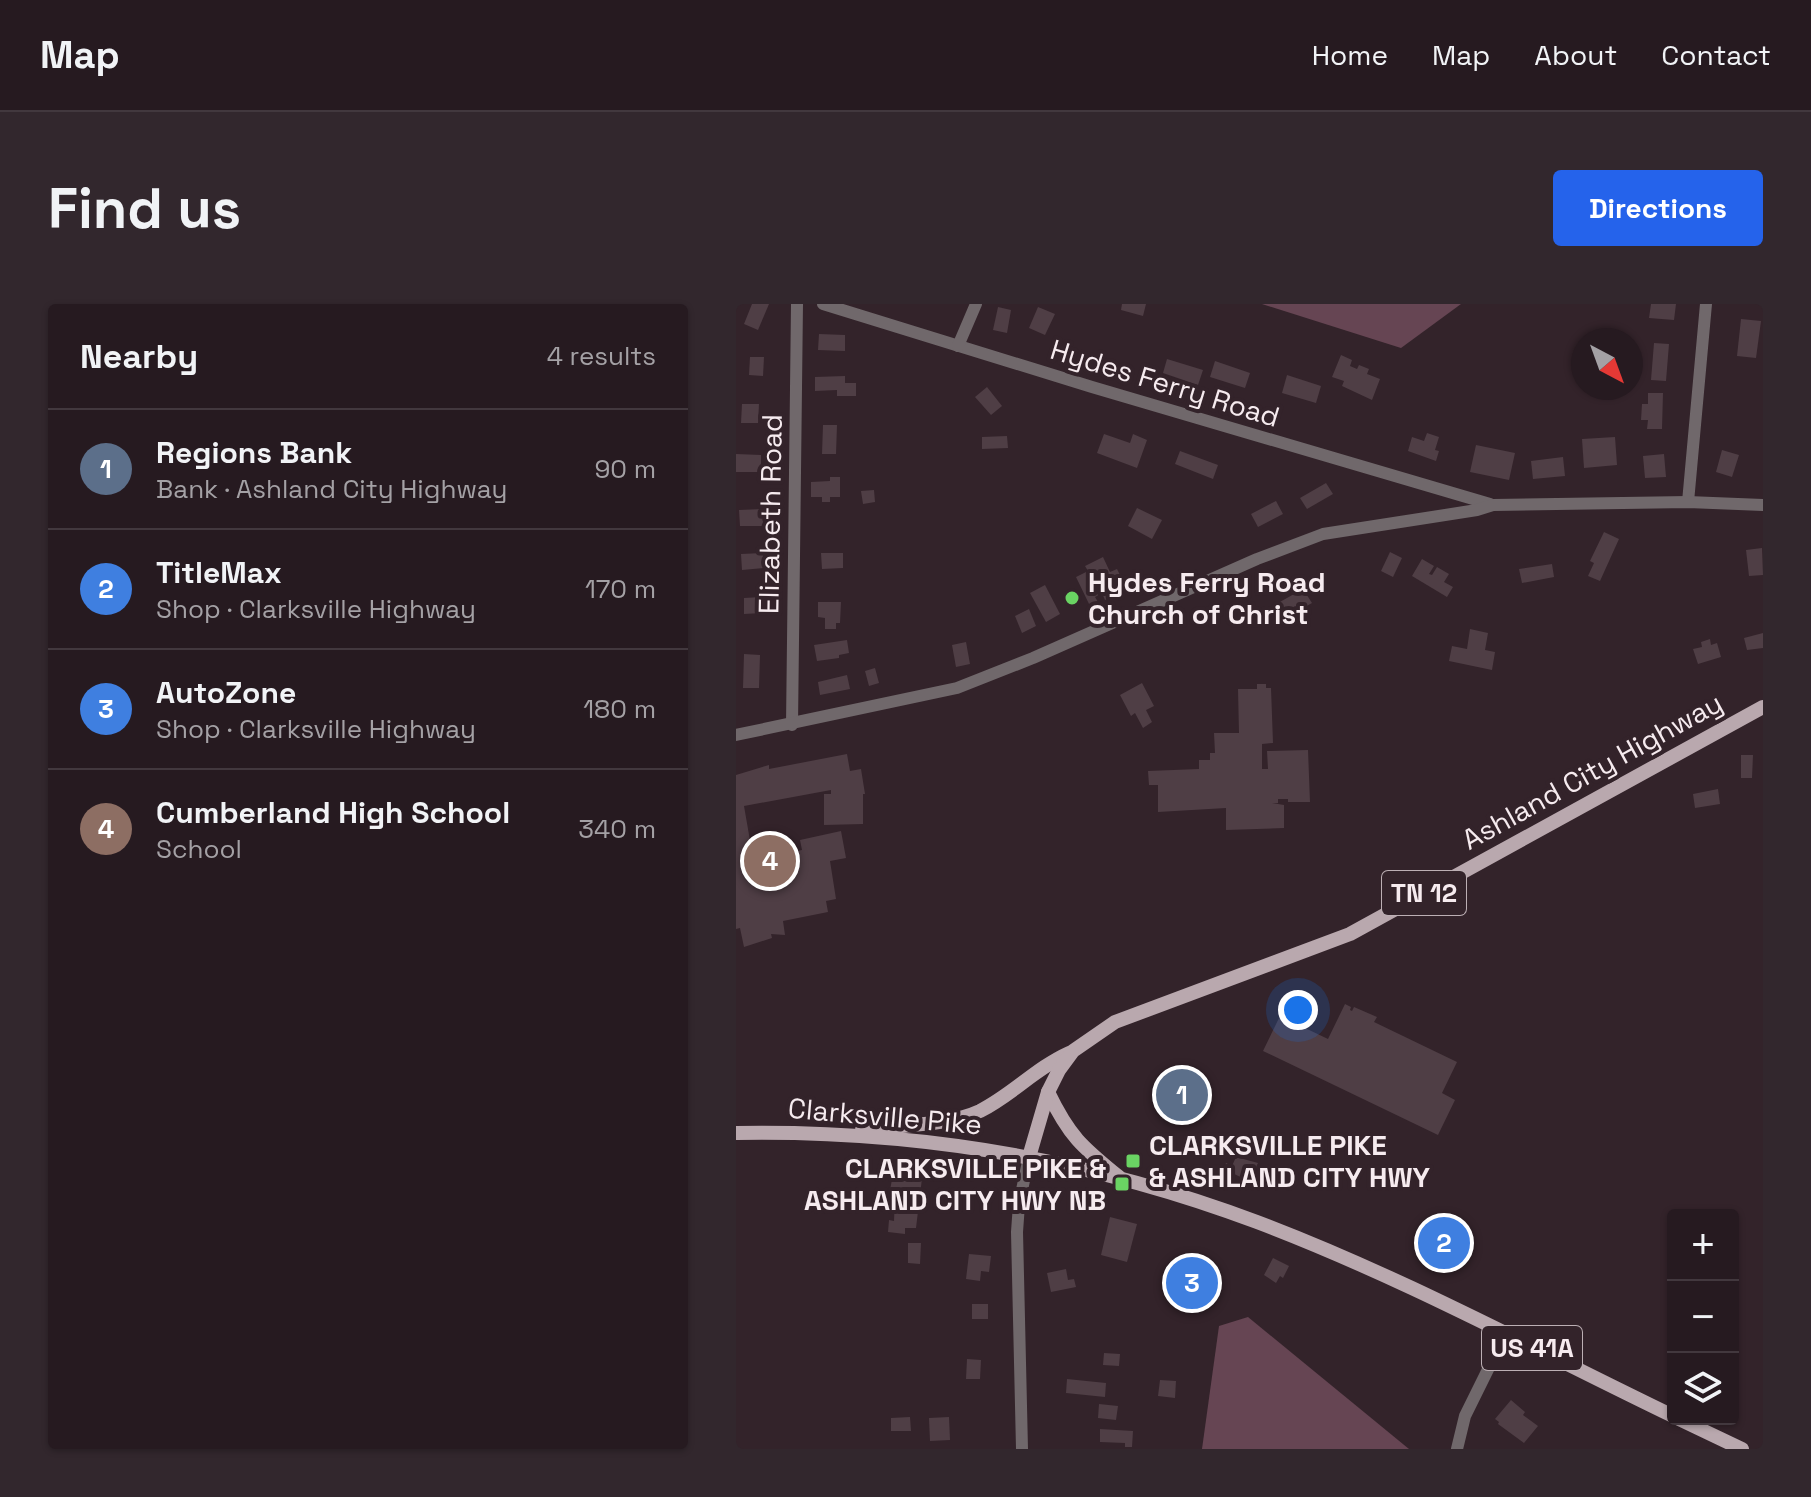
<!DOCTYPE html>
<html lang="en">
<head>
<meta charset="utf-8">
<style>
	:root { --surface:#261a20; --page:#32272d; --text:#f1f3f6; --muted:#a4a1a5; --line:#42383e; --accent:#2563eb }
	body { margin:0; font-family:"Space Grotesk",sans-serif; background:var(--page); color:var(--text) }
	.controls { position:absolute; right:24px; bottom:24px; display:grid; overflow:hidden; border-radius:8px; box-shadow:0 2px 6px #0004 }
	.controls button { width:72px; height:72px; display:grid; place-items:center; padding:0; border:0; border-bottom:2px solid var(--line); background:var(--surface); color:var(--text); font:40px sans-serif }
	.compass { position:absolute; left:835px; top:24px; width:72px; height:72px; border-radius:50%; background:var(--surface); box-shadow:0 2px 6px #0004; rotate:139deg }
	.you { position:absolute; left:562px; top:706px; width:28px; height:28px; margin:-20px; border:6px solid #fff; border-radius:50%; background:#1a73e8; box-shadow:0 0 0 12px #1a73e833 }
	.badge { display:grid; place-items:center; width:52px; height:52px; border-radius:50%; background:var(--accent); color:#fff; font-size:26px; font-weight:700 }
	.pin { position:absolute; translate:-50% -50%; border:4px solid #fff; box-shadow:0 2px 8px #0006 }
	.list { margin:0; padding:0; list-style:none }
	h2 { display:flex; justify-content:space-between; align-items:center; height:104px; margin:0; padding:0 32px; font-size:34px }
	h2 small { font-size:26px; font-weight:400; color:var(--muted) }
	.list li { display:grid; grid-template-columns:52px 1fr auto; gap:24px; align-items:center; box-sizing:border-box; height:120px; padding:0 32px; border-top:2px solid var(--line) }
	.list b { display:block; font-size:30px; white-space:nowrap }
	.list p { margin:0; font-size:26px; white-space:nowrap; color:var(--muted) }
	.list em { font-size:26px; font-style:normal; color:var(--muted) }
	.icon { flex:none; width:44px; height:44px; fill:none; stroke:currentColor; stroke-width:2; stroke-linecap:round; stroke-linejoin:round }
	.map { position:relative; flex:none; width:1027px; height:1145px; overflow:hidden; border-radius:8px }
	header { display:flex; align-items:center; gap:48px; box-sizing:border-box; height:112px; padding:0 40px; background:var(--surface); border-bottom:2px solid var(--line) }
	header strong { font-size:38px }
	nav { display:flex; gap:44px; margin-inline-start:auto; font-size:28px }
	.intro { display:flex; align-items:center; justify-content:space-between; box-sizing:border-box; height:192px; padding:0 48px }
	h1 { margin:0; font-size:56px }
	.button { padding:20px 36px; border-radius:8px; background:var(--accent); color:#fff; font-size:28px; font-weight:700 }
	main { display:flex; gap:48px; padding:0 48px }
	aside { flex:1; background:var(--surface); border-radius:8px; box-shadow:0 2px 6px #0004 }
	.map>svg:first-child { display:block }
</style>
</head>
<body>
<header>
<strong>Map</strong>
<nav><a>Home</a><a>Map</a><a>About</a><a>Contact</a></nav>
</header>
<div class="intro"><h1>Find us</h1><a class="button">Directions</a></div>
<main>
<aside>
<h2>Nearby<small>4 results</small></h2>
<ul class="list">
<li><span class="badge" style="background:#5c6f8a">1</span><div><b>Regions Bank</b><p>Bank · Ashland City Highway</p></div><em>90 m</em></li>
<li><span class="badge" style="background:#3f7fe0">2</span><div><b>TitleMax</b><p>Shop · Clarksville Highway</p></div><em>170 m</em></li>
<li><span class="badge" style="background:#3f7fe0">3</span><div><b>AutoZone</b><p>Shop · Clarksville Highway</p></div><em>180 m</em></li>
<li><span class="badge" style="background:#8d6e63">4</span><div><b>Cumberland High School</b><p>School</p></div><em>340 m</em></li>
</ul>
</aside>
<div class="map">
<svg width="1027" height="1145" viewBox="0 0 1027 1145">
	<rect width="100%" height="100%" fill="#33232a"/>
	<!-- green -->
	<g fill="#664553">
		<path d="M526 0H725L665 44Z"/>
		<path d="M512 1013 673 1145H466L483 1022Z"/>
	</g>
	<!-- building -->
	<g fill="#4f3e45">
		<path d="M16 0H33L22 26 8 20Z"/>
		<path d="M386 0H410L407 12 385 6Z"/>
		<path d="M915 0H940L938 16 913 14Z"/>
		<path d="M262 3 275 6 271 29 257 26Z"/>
		<path d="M302 3 319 10 309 31 293 24Z"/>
		<path d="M1005 15 1025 17 1020 54 1001 52Z"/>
		<path d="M83 30 109 31V47L82 46Z"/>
		<path d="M918 39 933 40 930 77 915 76Z"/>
		<path d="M605 51 616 56 614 62 621 65 623 61 633 65 631 70 644 75 636 96 606 82 608 77 596 73Z"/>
		<path d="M14 53H28L27 72 13 71Z"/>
		<path d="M431 55 467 66 462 81 427 69Z"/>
		<path d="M479 57 514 69 509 84 474 73Z"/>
		<path d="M551 71 585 82 580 99 546 89Z"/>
		<path d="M109 72V79H120V92H101V86L79 87V73Z"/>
		<path d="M251 83 266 102 255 111 239 93Z"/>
		<path d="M912 89H927L926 125H911L912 116H905L906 100H912Z"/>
		<path d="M6 100H23L22 119H5Z"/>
		<path d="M87 121H101L100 150H86Z"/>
		<path d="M691 129 703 133 699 146 703 147 700 157 672 147 676 133 688 137Z"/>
		<path d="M368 130 394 139 397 130 411 136 401 164 361 149Z"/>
		<path d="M271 132 272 144 246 145V133Z"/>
		<path d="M879 133 881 161 848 164 846 135Z"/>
		<path d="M740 141 779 149 773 176 734 168Z"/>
		<path d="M986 146 1003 151 996 173 980 168Z"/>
		<path d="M444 147 482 161 477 175 439 160Z"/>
		<path d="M0 150 25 151V168H0Z"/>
		<path d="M928 150 930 173 909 174 907 152Z"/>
		<path d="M827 153 829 172 797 175 795 157Z"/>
		<path d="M94 173H104V193H94V198H86V193H75V178L94 177Z"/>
		<path d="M590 179 597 190 571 205 564 194Z"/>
		<path d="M138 186 139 198 127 200 125 187Z"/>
		<path d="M540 197 547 210 522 223 515 210Z"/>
		<path d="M401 204 426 216 416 235 392 222Z"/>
		<path d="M27 205 28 222H4L3 206Z"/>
		<path d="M868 228 883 235 864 277 852 272 858 259 854 257Z"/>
		<path d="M1026 244 1027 271 1013 272 1010 246Z"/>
		<path d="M654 248 666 254 657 273 645 267Z"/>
		<path d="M27 249 28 264 6 266 5 250Z"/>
		<path d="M85 249H107V264L86 265Z"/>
		<path d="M367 253 374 268 381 265 385 273 376 277 379 283 374 286 377 292 369 296 366 289 359 293 362 298 354 302 340 273 352 267 349 262Z"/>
		<path d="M686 255 698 262 693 270 696 271 701 263 713 270 708 278 717 283 711 293 676 272Z"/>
		<path d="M816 260 818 273 786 279 783 265Z"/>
		<path d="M309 281 324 310 310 318 294 289Z"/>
		<path d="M567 285 576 299 537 321 528 307Z"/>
		<path d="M25 293 26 309 8 310V294Z"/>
		<path d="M82 298H105L104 319H100V325H89V314L82 313Z"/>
		<path d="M293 305 300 322 286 329 279 312Z"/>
		<path d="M734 325 752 329 749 346 759 348 756 366 713 357 716 342 731 345Z"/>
		<path d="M1027 329V344L1011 346 1008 334Z"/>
		<path d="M974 335 975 341 981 339 985 353 962 360 957 345 966 343 965 338Z"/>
		<path d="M111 336 113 349 103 351V354L81 357 78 341Z"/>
		<path d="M230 338 234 360 220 363 216 341Z"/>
		<path d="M8 350 24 351 23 384H7Z"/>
		<path d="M139 364 143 379 133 382 129 367Z"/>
		<path d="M111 371 114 385 84 391 82 378Z"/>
		<path d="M406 379 418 402 410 406 416 418 407 424 399 409 395 412 384 391Z"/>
		<path d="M521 380H530V384H535L537 439 526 440V465H532L531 447 572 446 574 498H552V495H542V499H536L548 501V524L490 526V504L422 508V481H413L412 467 463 465V456H474V449H479L478 429H503L502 385H521Z"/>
		<path d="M111 450 114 467 125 465 129 490H127V520L88 521V490H95V486L8 502 16 548 30 545 31 553 66 546 64 536 105 527 110 554 94 557 100 595 90 597 92 608 47 617 49 631 35 630 36 634 8 643 4 624 0 625V471L33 461V465Z"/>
		<path d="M1005 451H1017L1016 474H1005Z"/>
		<path d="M982 485 984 500 959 504 957 490Z"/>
		<path d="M609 700 615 703 614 706 616 707 618 703 641 713 638 718 721 758 706 789 719 796 702 831 527 747 544 712 592 735Z"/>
		<path d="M432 772H449V785H469L468 797H449L448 815H426L424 776H432Z"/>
		<path d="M500 853 522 859 521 861 532 866 525 883 488 865 490 859 496 862Z"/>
		<path d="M158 864 187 866 180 924H169V930L152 928 153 916 158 917 159 892H153Z"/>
		<path d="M374 913 401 920 391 958 365 951Z"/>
		<path d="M713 917 724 922 710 958 693 950 706 920 711 922Z"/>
		<path d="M172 939H185L184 960 172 959Z"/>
		<path d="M233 950 255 952 253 968 245 967 244 977 230 975Z"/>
		<path d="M537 954 553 962 547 974 544 972 540 979 528 971Z"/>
		<path d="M439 955 484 969 472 1003 428 989Z"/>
		<path d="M330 965 332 976 338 975 340 983 315 988 311 969Z"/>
		<rect x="236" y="1000" width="16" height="15"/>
		<path d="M368 1049 384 1050 383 1062 367 1061Z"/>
		<path d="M231 1055 245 1056 244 1075H230Z"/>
		<path d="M331 1075 370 1079 369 1093 330 1089Z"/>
		<path d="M424 1076 440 1077 439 1094 422 1092Z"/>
		<path d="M775 1096 789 1108 787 1111 802 1122 788 1139 762 1120 763 1118 759 1115Z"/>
		<path d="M363 1100 382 1102 380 1116 362 1114Z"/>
		<path d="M174 1113 175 1127H155V1114Z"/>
		<path d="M213 1113 214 1136 194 1137 193 1114Z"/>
		<path d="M364 1125 397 1127 396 1143H389V1139L364 1138Z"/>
	</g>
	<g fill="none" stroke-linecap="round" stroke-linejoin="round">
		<!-- minor -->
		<g stroke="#70686b" stroke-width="12">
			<path d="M87 0 356 83 754 200"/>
			<path d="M222 42 240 0"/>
			<path d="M952 198 970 0"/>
			<path d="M56 421 61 0"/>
			<path d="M0 431 221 384 297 354 521 255 587 230 741 206 757 201 952 198 1027 201"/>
			<path d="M286 1145 281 928 283 900 293 853"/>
			<path d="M721 1145 729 1112 769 1031"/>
		</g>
		<!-- major -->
		<g stroke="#b9a8ae" stroke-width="14">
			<path d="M312 788C333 832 346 843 383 873"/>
			<path d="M126 826C161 821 212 822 244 807 276 791 300 764 333 749"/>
			<path d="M0 829C178 826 354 855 521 918 664 972 800 1046 937 1112"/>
			<path d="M293 853 312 788 323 766 337 747 379 718 614 630 1027 403"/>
			<path d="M943 1115 1006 1145"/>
		</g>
	</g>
	<!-- markers -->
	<g fill="#6ad363" stroke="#33232a" stroke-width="3">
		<circle cx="336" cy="294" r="8"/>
		<rect x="389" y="849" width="16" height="16" rx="4"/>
		<rect x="378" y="872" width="16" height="16" rx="4"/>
	</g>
	<g text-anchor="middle" stroke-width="8" stroke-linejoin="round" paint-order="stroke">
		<!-- shield labels -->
		<g fill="#33232a" stroke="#bcafb4" stroke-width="2">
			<rect x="646" y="567" width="84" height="44" rx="6"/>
			<rect x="746" y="1022" width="100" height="44" rx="6"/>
		</g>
		<g font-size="26" font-weight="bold" fill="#f6ebef">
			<text x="688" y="598">TN 12</text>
			<text x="796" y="1053">US 41A</text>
		</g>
		<!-- street labels -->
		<g font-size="28" fill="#f6ebef" stroke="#33232a">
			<text transform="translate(429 79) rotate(17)" y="10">Hydes Ferry Road</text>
			<text transform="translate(34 210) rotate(-89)" y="10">Elizabeth Road</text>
			<text transform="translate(856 467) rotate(-29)" y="10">Ashland City Highway</text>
			<text transform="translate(149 812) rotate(5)" y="10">Clarksville Pike</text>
		</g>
		<!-- poi labels -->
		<g font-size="28" font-weight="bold" fill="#f6ebef" stroke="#33232a" text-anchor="start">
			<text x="352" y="288">Hydes Ferry Road<tspan x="352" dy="32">Church of Christ</tspan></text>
			<text x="413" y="851">CLARKSVILLE PIKE<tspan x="413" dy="32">&amp; ASHLAND CITY HWY</tspan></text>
			<text x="370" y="874" text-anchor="end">CLARKSVILLE PIKE &amp;<tspan x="370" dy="32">ASHLAND CITY HWY NB</tspan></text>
		</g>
	</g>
</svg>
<div class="controls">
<button>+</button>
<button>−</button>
<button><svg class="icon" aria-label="layers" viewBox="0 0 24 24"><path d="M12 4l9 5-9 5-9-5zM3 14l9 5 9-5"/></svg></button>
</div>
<svg class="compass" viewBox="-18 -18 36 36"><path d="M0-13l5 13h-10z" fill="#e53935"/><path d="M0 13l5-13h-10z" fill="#a4a1a5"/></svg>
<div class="you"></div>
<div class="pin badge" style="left:446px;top:791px;background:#5c6f8a">1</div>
<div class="pin badge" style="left:708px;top:939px;background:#3f7fe0">2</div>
<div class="pin badge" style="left:456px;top:979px;background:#3f7fe0">3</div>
<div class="pin badge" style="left:34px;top:557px;background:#8d6e63">4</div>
</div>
</main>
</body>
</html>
